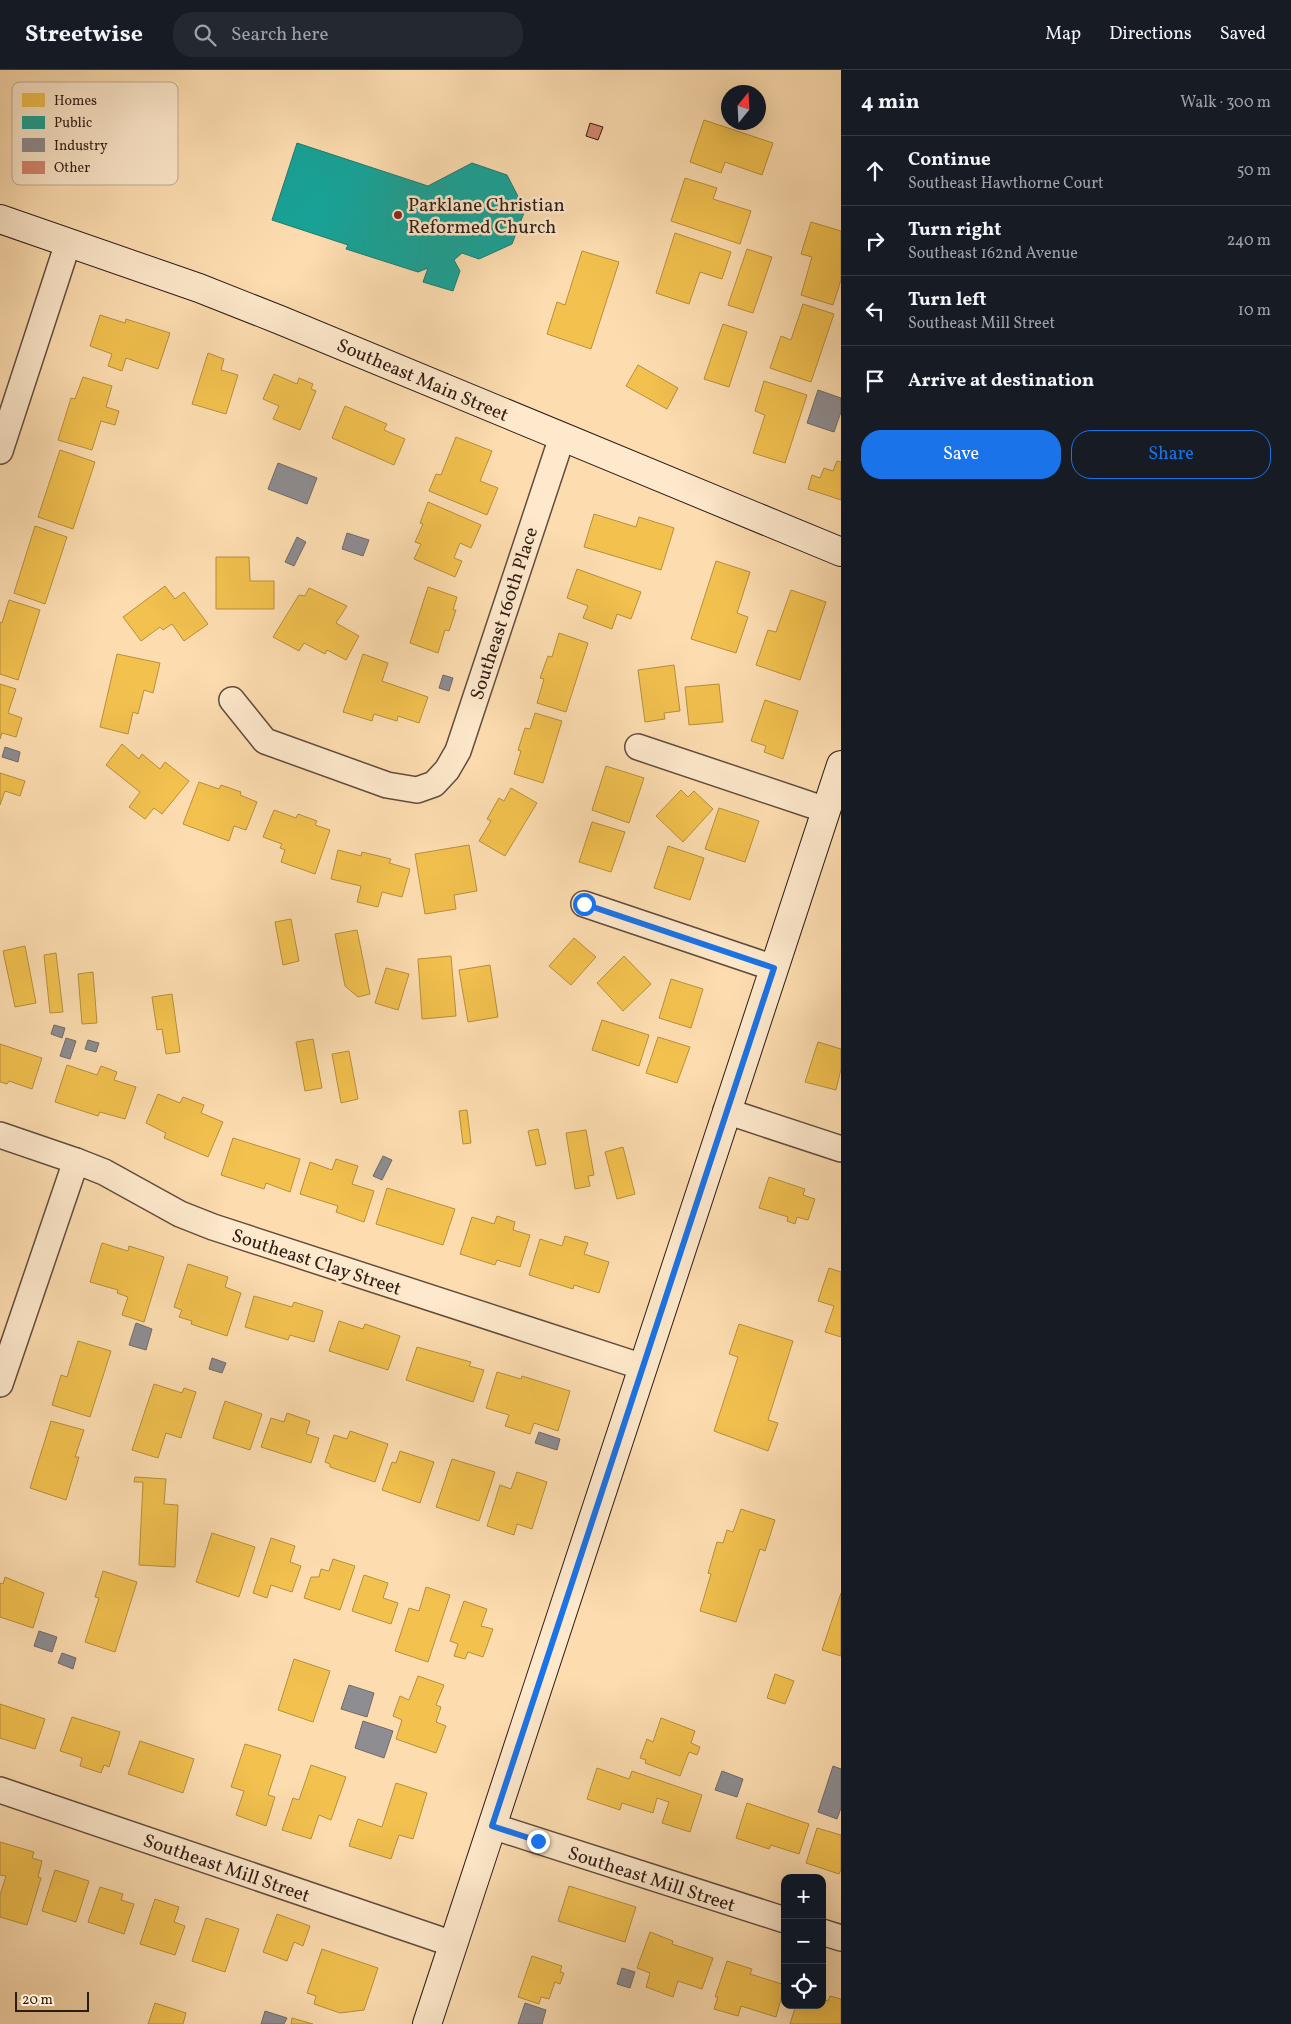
<!DOCTYPE html>
<html lang="en">
<head>
<meta charset="utf-8">
<style>
	:root { --surface:#171b24; --page:#242831; --text:#f1f3f6; --muted:#9ea1a6; --line:#363941; --accent:#1a73e8 }
	body { margin:0; font-family:Vollkorn,serif; background:var(--page); color:var(--text) }
	.controls { position:absolute; right:15px; bottom:15px; display:grid; overflow:hidden; border-radius:10px; box-shadow:0 5px 20px #0002 }
	.controls button { width:45px; height:45px; display:grid; place-items:center; padding:0; border:0; border-bottom:1px solid var(--line); background:var(--surface); color:var(--text); font:25px sans-serif }
	.compass { position:absolute; left:721px; top:15px; width:45px; height:45px; border-radius:50%; background:var(--surface); box-shadow:0 5px 20px #0002; rotate:18deg }
	.scale { position:absolute; left:15px; bottom:12px; width:74px; box-sizing:border-box; padding-left:5px; border:2px solid #2e1b14; border-top:0; font-size:14px; line-height:18px; white-space:nowrap; color:#2e1b14; -webkit-text-stroke:4px #fee9cc; paint-order:stroke }
	.stop { position:absolute; width:15px; height:15px; margin:-11px; border:4px solid #1a73e8; border-radius:50%; background:#fff }
	.stop.end { background:#1a73e8; border-color:#fff; box-shadow:0 1px 5px #0008 }
	.list { margin:0; padding:0; list-style:none }
	h2 { display:flex; justify-content:space-between; align-items:center; height:65px; margin:0; padding:0 20px; font-size:21px }
	h2 small { font-size:16px; font-weight:400; color:var(--muted) }
	.list li { display:grid; grid-template-columns:32px 1fr auto; gap:15px; align-items:center; box-sizing:border-box; height:70px; padding:0 20px; border-top:1px solid var(--line) }
	.list b { display:block; font-size:19px; white-space:nowrap }
	.list p { margin:0; font-size:16px; white-space:nowrap; color:var(--muted) }
	.list em { font-size:16px; font-style:normal; color:var(--muted) }
	.actions { display:flex; gap:10px; padding:15px 20px }
	.actions a { flex:1; padding:11px 0; border:1px solid var(--accent); border-radius:20px; text-align:center; font-size:18px; color:var(--accent) }
	.actions .main { background:var(--accent); color:#fff }
	.icon { flex:none; width:28px; height:28px; fill:none; stroke:currentColor; stroke-width:2; stroke-linecap:round; stroke-linejoin:round }
	.map { position:relative; flex:none; width:841px; height:1954px; overflow:hidden }
	header { display:flex; align-items:center; gap:30px; box-sizing:border-box; height:70px; padding:0 25px; background:var(--surface); border-bottom:1px solid var(--line) }
	header strong { font-size:24px }
	nav { display:flex; gap:28px; margin-inline-start:auto; font-size:18px }
	.search { width:350px; height:45px; background:var(--page); display:flex; align-items:center; gap:12px; box-sizing:border-box; padding:0 18px; border-radius:20px; color:var(--muted); font-size:19px }
	main { display:flex }
	aside { flex:1; background:var(--surface) }
	.map>svg:first-child { display:block }
</style>
</head>
<body>
<header>
<strong>Streetwise</strong>
<div class="search"><svg class="icon" aria-label="search" viewBox="0 0 24 24"><circle cx="10" cy="10" r="6"/><path d="M15 15l6 6"/></svg>Search here</div>
<nav><a>Map</a><a>Directions</a><a>Saved</a></nav>
</header>
<main>
<div class="map">
<svg width="841" height="1954" viewBox="0 0 841 1954">
	<rect width="100%" height="100%" fill="#fdddb0"/>
	<filter id="stains"><feTurbulence type="fractalNoise" baseFrequency=".004" numOctaves="4"/><feColorMatrix values="0 0 0 0 .2 0 0 0 0 .09 0 0 0 0 .02 0 0 0 .5 -.17"/></filter>
	<radialGradient id="worn" r=".72"><stop offset=".6" stop-color="#630" stop-opacity="0"/><stop offset="1" stop-color="#630" stop-opacity=".3"/></radialGradient>
	<!-- homes -->
	<g fill="#f2c14e" stroke="#b78f3d">
		<path d="M704 50 773 73 762 105 725 92 721 103 690 92Z"/>
		<path d="M685 108 717 118 713 129 751 141 740 174 671 151Z"/>
		<path d="M811 152 841 161V210L833 235 801 225 812 187 801 184Z"/>
		<path d="M675 163 731 182 722 209 700 202 689 234 656 223Z"/>
		<path d="M747 179 772 187 753 243 728 235Z"/>
		<path d="M582 181 619 192 591 279 547 264 557 232 565 235Z"/>
		<path d="M803 234 834 244 811 312 770 298 781 266 791 270Z"/>
		<path d="M100 245 125 253 126 249 170 263 158 299 126 288 122 301 108 296 112 284 90 276Z"/>
		<path d="M723 254 747 262 729 317 704 309Z"/>
		<path d="M208 283 224 289 221 300 238 305 226 344 192 334Z"/>
		<path d="M638 295 678 318 667 339 626 316Z"/>
		<path d="M274 304 297 314 299 308 313 314 311 319 316 321 300 360 273 349 279 336 263 329Z"/>
		<path d="M83 307 112 316 106 337 119 341 115 355 101 351 92 380 58 370 71 328 75 329Z"/>
		<path d="M764 311 807 325 785 393 753 383 765 345 755 341Z"/>
		<path d="M345 336 387 354 384 360 405 369 394 395 332 368Z"/>
		<path d="M456 367 492 381 480 411 498 418 487 445 429 421 436 404 441 405Z"/>
		<path d="M60 380 95 392 73 459 38 447Z"/>
		<path d="M837 391 841 392V430L808 419 812 405 820 408 824 398 833 401Z"/>
		<path d="M428 432 481 455 471 478 460 473 454 488 462 491 455 507 414 489 421 474 415 472 423 454 420 453Z"/>
		<path d="M594 444 636 457 639 447 674 458 661 500 584 477Z"/>
		<path d="M35 456 67 467 45 534 14 523Z"/>
		<path d="M216 487H249L250 511H274V539H216Z"/>
		<path d="M716 491 750 502 737 543 748 547 736 583 691 569Z"/>
		<path d="M577 499 641 522 631 549 617 544 612 559 583 548 588 536 567 528Z"/>
		<path d="M165 516 175 529 184 522 208 554 184 571 172 554 163 560 160 557 141 571 123 547Z"/>
		<path d="M428 517 457 527 453 540H456L449 561 445 560 438 583 410 573Z"/>
		<path d="M309 518 347 536 336 553 359 566 346 590 327 580 325 584 304 573 299 581 273 567 299 525 305 526Z"/>
		<path d="M791 520 826 532 800 610 756 595 768 560 776 562Z"/>
		<path d="M9 530 40 540 18 610 0 604V552L2 553Z"/>
		<path d="M559 563 588 573 566 642 537 633 544 609 540 608 548 586 552 587Z"/>
		<path d="M117 584 160 593 153 623 144 620 138 644 133 642 128 664 100 657Z"/>
		<path d="M363 584 388 593 382 611 428 627 419 653 398 646 397 651 374 644 372 651 343 642Z"/>
		<path d="M674 595 680 641 664 643 665 649 645 652 638 600Z"/>
		<path d="M0 614 16 619 8 643 22 648 16 667 2 663 0 669Z"/>
		<path d="M719 614 723 652 689 655 685 617Z"/>
		<path d="M765 630 798 641 783 689 764 682 766 676 751 671Z"/>
		<path d="M535 643 562 651 543 713 514 704 521 681 518 680 525 658 530 659Z"/>
		<path d="M122 674 139 689 142 684 160 699 165 692 189 711 162 744 154 738 145 749 129 737 140 722 106 695Z"/>
		<path d="M606 696 644 708 629 753 592 740Z"/>
		<path d="M0 703 25 711 20 726 5 721 0 735Z"/>
		<path d="M199 712 219 719 221 715 241 722 240 725 257 732 246 760 234 756 229 771 183 754Z"/>
		<path d="M511 718 537 733 505 786 479 771 491 751 487 749 499 728 504 731Z"/>
		<path d="M681 720 688 727 694 721 713 739 683 772 656 746Z"/>
		<path d="M719 738 759 751 745 792 705 779Z"/>
		<path d="M274 740 296 748 298 744 317 751 315 755 330 760 315 804 281 792 285 780 280 778 282 774 263 767Z"/>
		<path d="M592 752 625 762 611 802 579 792Z"/>
		<path d="M469 775 477 821 454 825 456 839 425 844 415 784Z"/>
		<path d="M668 776 704 788 690 830 654 818Z"/>
		<path d="M338 780 361 786 362 782 391 789 389 793 410 799 402 827 382 822 378 837 357 832 361 816 331 809Z"/>
		<path d="M291 849 299 891 283 895 275 852Z"/>
		<path d="M357 860 370 924 358 927 345 916 335 864Z"/>
		<path d="M574 868 596 887 571 915 549 896Z"/>
		<path d="M25 876 36 933 15 937 3 881Z"/>
		<path d="M56 883 63 942 50 943 44 885Z"/>
		<path d="M451 886 456 946 422 949 418 889Z"/>
		<path d="M624 886 651 914 623 941 597 913Z"/>
		<path d="M490 895 498 947 468 952 459 900Z"/>
		<path d="M386 898 409 904 398 940 375 933Z"/>
		<path d="M93 902 97 953 82 954 78 904Z"/>
		<path d="M671 909 703 919 691 958 659 948Z"/>
		<path d="M172 924 180 982 166 984 162 959 157 960 152 927Z"/>
		<path d="M602 950 649 965 639 996 592 980Z"/>
		<path d="M658 967 690 977 677 1013 646 1003Z"/>
		<path d="M313 969 322 1018 305 1021 296 972Z"/>
		<path d="M818 972 841 979V999L836 1020 805 1012Z"/>
		<path d="M0 974 42 988 32 1019 9 1011 7 1014 0 1012Z"/>
		<path d="M349 981 358 1029 341 1033 332 984Z"/>
		<path d="M67 995 97 1005 101 996 117 1002 114 1010 136 1017 125 1049 100 1042 98 1046 55 1032Z"/>
		<path d="M158 1024 180 1033 183 1027 204 1035 201 1043 223 1052 208 1087 164 1068 166 1063 146 1053Z"/>
		<path d="M467 1040 471 1073 463 1074 459 1041Z"/>
		<path d="M538 1059 546 1094 536 1096 528 1061Z"/>
		<path d="M586 1060 594 1105 588 1106 590 1116 575 1119 566 1063Z"/>
		<path d="M233 1068 300 1089 290 1122 266 1113 264 1119 221 1105Z"/>
		<path d="M623 1077 635 1124 617 1129 605 1082Z"/>
		<path d="M336 1089 358 1096 352 1114 374 1121 364 1152 336 1142 338 1136 300 1124 310 1092 332 1100Z"/>
		<path d="M769 1107 805 1119 803 1125 815 1129 808 1150 797 1147 795 1154 787 1151 788 1147 759 1138Z"/>
		<path d="M387 1118 455 1139 443 1175 376 1154Z"/>
		<path d="M497 1146 515 1152 513 1160 530 1165 520 1197 497 1190 495 1195 460 1184 472 1147 494 1154Z"/>
		<path d="M565 1166 588 1173 584 1184 609 1192 599 1223 574 1215 573 1219 529 1205 540 1169 562 1176Z"/>
		<path d="M102 1173 128 1181 129 1176 164 1187 144 1252 122 1245 128 1227 117 1223 118 1220 90 1212Z"/>
		<path d="M188 1194 228 1207 225 1217 241 1223 227 1266 191 1254 192 1251 179 1247 182 1240 174 1237Z"/>
		<path d="M829 1198 841 1202V1267L825 1262 834 1236 818 1231Z"/>
		<path d="M254 1226 292 1237 294 1232 323 1241 314 1272 290 1265 288 1270 245 1257Z"/>
		<path d="M339 1251 363 1259 365 1254 400 1266 388 1300 329 1281Z"/>
		<path d="M739 1254 793 1271 768 1350 778 1353 768 1381 714 1361 738 1287 729 1284Z"/>
		<path d="M78 1271 111 1281 90 1347 52 1335 61 1305 67 1307Z"/>
		<path d="M417 1277 471 1292 469 1296 484 1300 473 1332 406 1310Z"/>
		<path d="M497 1302 521 1309 522 1306 570 1321 558 1361 534 1353 530 1364 505 1356 509 1345 486 1338Z"/>
		<path d="M154 1314 182 1323 184 1318 196 1322 181 1368 166 1363 158 1388 132 1380Z"/>
		<path d="M225 1331 262 1344 250 1380 213 1368Z"/>
		<path d="M287 1343 310 1351 306 1364 319 1368 311 1393 261 1377 271 1348 284 1352Z"/>
		<path d="M51 1351 84 1360 75 1387H79L66 1430 30 1418Z"/>
		<path d="M350 1361 388 1374 375 1412 330 1397V1394L325 1392 334 1365 347 1369Z"/>
		<path d="M400 1381 434 1392 420 1433 382 1420 392 1392 396 1393Z"/>
		<path d="M452 1389 495 1402 479 1451 436 1437Z"/>
		<path d="M517 1402 547 1412 532 1459 517 1454 514 1465 487 1456 500 1415 511 1419Z"/>
		<path d="M135 1407 166 1409 164 1434 178 1435 175 1497 139 1495 143 1412H134Z"/>
		<path d="M741 1439 775 1450 765 1481 760 1479 736 1552 700 1541 711 1504 708 1503 717 1472 723 1473 727 1460 733 1462Z"/>
		<path d="M212 1463 255 1477 239 1527 196 1512Z"/>
		<path d="M271 1468 295 1476 290 1492 301 1496 292 1522 271 1515 267 1528 253 1523Z"/>
		<path d="M333 1489 355 1496 340 1540 304 1528 311 1507H319L321 1499 329 1501Z"/>
		<path d="M103 1501 137 1512 115 1582 85 1572 99 1528 95 1527Z"/>
		<path d="M364 1505 388 1513 383 1528 398 1533 391 1554 352 1541Z"/>
		<path d="M5 1507 44 1523 33 1558 0 1547V1513L3 1514Z"/>
		<path d="M426 1517 450 1525 428 1592 395 1581 409 1538 419 1541Z"/>
		<path d="M841 1523V1586L822 1580Z"/>
		<path d="M464 1531 487 1539 481 1556 493 1559 483 1587 468 1582 465 1589 454 1586 458 1574 450 1571Z"/>
		<path d="M294 1589 330 1601 313 1652 278 1640Z"/>
		<path d="M775 1604 794 1611 785 1634 767 1628Z"/>
		<path d="M418 1606 444 1615 436 1635 441 1637 436 1652 446 1656 436 1683 396 1669 402 1650 393 1646 400 1626 409 1630Z"/>
		<path d="M0 1634 45 1649 35 1679 0 1668Z"/>
		<path d="M72 1647 120 1662 109 1697 104 1695 101 1703 80 1696 82 1688 60 1681Z"/>
		<path d="M661 1648 695 1661 691 1673 700 1677 697 1685 689 1682 680 1706 645 1693 646 1690 640 1688 647 1669 653 1672Z"/>
		<path d="M140 1671 194 1689 183 1723 128 1704Z"/>
		<path d="M245 1674 281 1685 268 1725 275 1727 266 1756 236 1745 244 1721 231 1717Z"/>
		<path d="M311 1695 346 1707 331 1750 319 1745 311 1769 282 1760 293 1728 299 1730Z"/>
		<path d="M597 1698 629 1709 632 1701 702 1725 690 1762 662 1753 669 1732 657 1728 653 1743 622 1733 620 1740 587 1729Z"/>
		<path d="M396 1713 427 1723 413 1769 399 1765 391 1789 349 1776 358 1749 382 1757Z"/>
		<path d="M747 1733 809 1754 799 1784 771 1775 769 1779 736 1768Z"/>
		<path d="M817 1758 841 1765V1800L839 1804 806 1793Z"/>
		<path d="M0 1772 34 1782 32 1788 42 1791 38 1807 41 1808 27 1855 0 1847V1825L6 1806 0 1805Z"/>
		<path d="M55 1800 89 1811 76 1852 42 1841Z"/>
		<path d="M569 1816 636 1837 625 1872 558 1851Z"/>
		<path d="M100 1817 123 1824 121 1830 134 1834 124 1864 88 1852Z"/>
		<path d="M155 1829 179 1837 174 1852 185 1856 175 1885 140 1874Z"/>
		<path d="M277 1844 310 1856 303 1876 294 1872 287 1891 263 1882Z"/>
		<path d="M206 1848 239 1859 225 1902 192 1891Z"/>
		<path d="M650 1862 673 1871 672 1874 713 1888 702 1919 678 1911 673 1927 646 1917 650 1903 637 1898Z"/>
		<path d="M322 1879 378 1898 364 1940 340 1943 314 1934 316 1926 307 1923Z"/>
		<path d="M532 1886 562 1896 560 1902 564 1903 560 1914 555 1912 549 1929 541 1927 539 1934 518 1927Z"/>
		<path d="M727 1891 752 1899 750 1904 785 1915 776 1947 741 1936 738 1946 714 1939 718 1927H715Z"/>
		<path d="M830 1926 841 1929V1954H790L796 1935H822V1929L828 1931Z"/>
		<path d="M155 1933 186 1943 183 1954H148Z"/>
		<path d="M292 1948 313 1954H291Z"/>
	</g>
	<!-- public -->
	<path fill="#17a398" stroke="#1e7a70" d="M297 73 428 116 472 93 507 105 525 140 512 174 479 189 462 183 454 190 460 201 453 221 423 212 428 198 418 202 346 179 348 175 272 150Z"/>
	<!-- industry -->
	<g fill="#8d8d92" stroke="#706b6c">
		<path d="M818 320 841 328V342L834 362 807 353Z"/>
		<path d="M278 393 317 408 307 434 268 419Z"/>
		<path d="M347 463 369 470 363 486 342 479Z"/>
		<path d="M297 467 306 472 294 496 285 492Z"/>
		<path d="M443 605 453 608 449 621 439 618Z"/>
		<path d="M5 677 20 682 18 692 2 687Z"/>
		<path d="M54 955 65 958 62 968 51 964Z"/>
		<path d="M66 968 76 971 70 989 60 986Z"/>
		<path d="M88 970 99 973 96 982 85 979Z"/>
		<path d="M383 1086 392 1090 382 1110 373 1106Z"/>
		<path d="M136 1253 152 1259 146 1280 129 1275Z"/>
		<path d="M212 1288 226 1293 222 1303 209 1299Z"/>
		<path d="M539 1362 560 1369 557 1380 535 1373Z"/>
		<path d="M39 1561 57 1567 52 1582 34 1576Z"/>
		<path d="M62 1583 76 1588 73 1599 58 1593Z"/>
		<path d="M349 1615 374 1623 367 1647 341 1639Z"/>
		<path d="M363 1651 393 1661 384 1688 355 1678Z"/>
		<path d="M833 1696 841 1699V1738L837 1749 818 1742Z"/>
		<path d="M722 1701 743 1709 737 1727 715 1720Z"/>
		<path d="M622 1898 635 1902 630 1918 617 1914Z"/>
		<path d="M525 1933 546 1940 542 1954H518Z"/>
		<path d="M265 1941 287 1948 284 1954H261Z"/>
	</g>
	<!-- building -->
	<path fill="#d68770" stroke="#2e1b14" d="M590 53 603 57 598 70 586 66Z"/>
	<g fill="none" stroke-linecap="round" stroke-linejoin="round">
		<!-- street casing -->
		<g stroke="#624c3b" stroke-width="28">
			<g id="street">
				<path d="M0 381 68 173"/>
				<path d="M232 630 265 671 387 715 417 720 434 714 447 700 458 681 562 367"/>
				<path d="M638 677 826 740"/>
				<path d="M584 834 774 898"/>
				<path d="M726 1041 841 1079"/>
				<path d="M0 1065 76 1091 104 1102 180 1144 213 1157 643 1297"/>
				<path d="M0 1314 76 1091"/>
				<path d="M0 1720 453 1874"/>
				<path d="M492 1756 785 1850"/>
				<path d="M822 1862 841 1868"/>
			</g>
		</g>
		<!-- secondary casing -->
		<g stroke="#2e1b14" stroke-width="30">
			<g id="secondary">
				<path d="M0 149 199 218 280 250 841 482"/>
				<path d="M427 1954 841 695"/>
			</g>
		</g>
		<!-- street -->
		<use href="#street" stroke="#fee9cc" stroke-width="25"/>
		<!-- secondary -->
		<use href="#secondary" stroke="#fee9cc" stroke-width="28"/>
	</g>
	<g fill="none" stroke-linecap="round" stroke-linejoin="round">
		<!-- route -->
		<path stroke="#1a73e8" stroke-width="6" d="M538 1771 492 1756 774 898 584 834"/>
	</g>
	<!-- markers -->
	<circle fill="#8f2418" stroke="#fee9cc" stroke-width="2" cx="398" cy="145" r="5"/>
	<g text-anchor="middle" stroke-width="5" stroke-linejoin="round" paint-order="stroke">
		<!-- poi labels -->
		<g font-size="19" fill="#2e1b14" stroke="#fee9cc" text-anchor="start">
			<text x="408" y="141">Parklane Christian<tspan x="408" dy="22">Reformed Church</tspan></text>
		</g>
		<!-- street labels -->
		<g font-size="19" fill="#2e1b14" stroke="#fee9cc">
			<text transform="translate(423 309) rotate(23)" y="7">Southeast Main Street</text>
			<text transform="translate(503 543) rotate(-72)" y="7">Southeast 160th Place</text>
			<text transform="translate(317 1191) rotate(18)" y="7">Southeast Clay Street</text>
			<text transform="translate(227 1797) rotate(19)" y="7">Southeast Mill Street</text>
			<text transform="translate(652 1808) rotate(18)" y="7">Southeast Mill Street</text>
		</g>
	</g>
	<!-- legend -->
	<rect x="12" y="12" width="166" height="103" rx="8" fill="#fee9cc" stroke="#c0ab95" stroke-width="1"/>
	<rect x="22" y="23" width="23" height="14" fill="#f2c14e"/>
	<rect x="22" y="46" width="23" height="13" fill="#17a398"/>
	<rect x="22" y="68" width="23" height="14" fill="#8d8d92"/>
	<rect x="22" y="91" width="23" height="13" fill="#d68770"/>
	<g font-size="14" fill="#2e1b14">
		<text x="54" y="35">Homes</text>
		<text x="54" y="57">Public</text>
		<text x="54" y="80">Industry</text>
		<text x="54" y="102">Other</text>
	</g>
	<rect width="100%" height="100%" filter="url(#stains)"/>
	<rect width="100%" height="100%" fill="url(#worn)"/>
</svg>
<div class="controls">
<button>+</button>
<button>−</button>
<button><svg class="icon" aria-label="locate" viewBox="0 0 24 24"><circle cx="12" cy="12" r="6"/><path d="M12 2v4M12 18v4M2 12h4M18 12h4"/></svg></button>
</div>
<svg class="compass" viewBox="-18 -18 36 36"><path d="M0-13l5 13h-10z" fill="#e53935"/><path d="M0 13l5-13h-10z" fill="#9ea1a6"/></svg>
<div class="scale">20 m</div>
<div class="stop" style="left:584px;top:834px"></div>
<div class="stop end" style="left:538px;top:1771px"></div>
</div>
<aside>
<h2>4 min<small>Walk · 300 m</small></h2>
<ul class="list">
<li><svg class="icon" aria-label="ahead" viewBox="0 0 24 24"><path d="M12 20V5M6 11l6-6 6 6"/></svg><div><b>Continue</b><p>Southeast Hawthorne Court</p></div><em>50 m</em></li>
<li><svg class="icon" aria-label="right" viewBox="0 0 24 24"><path d="M7 20v-9h11M14 6l5 5-5 5"/></svg><div><b>Turn right</b><p>Southeast 162nd Avenue</p></div><em>240 m</em></li>
<li><svg class="icon" aria-label="left" viewBox="0 0 24 24"><path d="M17 20v-9H6M10 6l-5 5 5 5"/></svg><div><b>Turn left</b><p>Southeast Mill Street</p></div><em>10 m</em></li>
<li><svg class="icon" aria-label="arrive" viewBox="0 0 24 24"><path d="M6 21V4h12l-3 4 3 4H6"/></svg><div><b>Arrive at destination</b></div></li>
</ul>
<div class="actions"><a class="main">Save</a><a>Share</a></div>
</aside>
</main>
</body>
</html>
